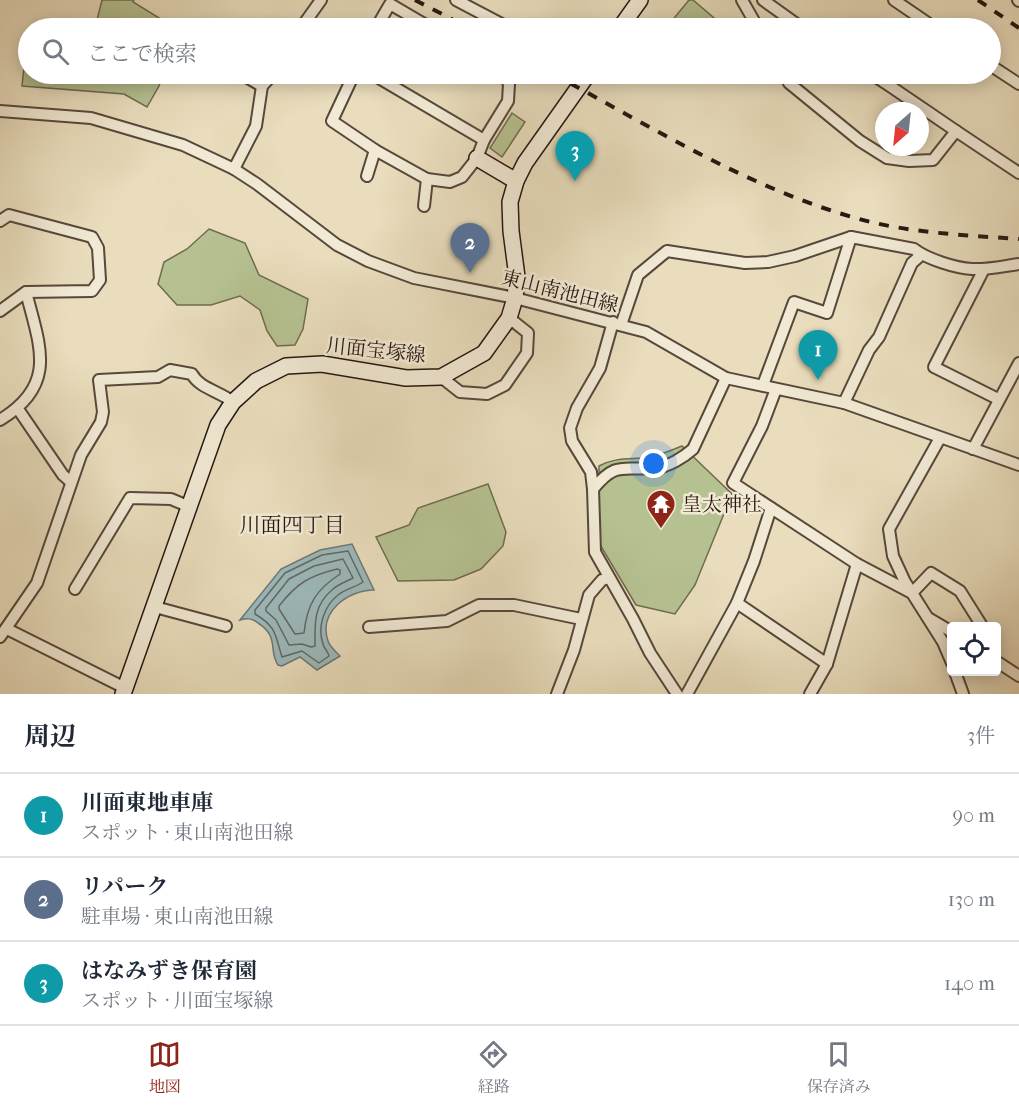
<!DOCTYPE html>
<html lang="ja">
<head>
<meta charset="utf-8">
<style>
	:root { --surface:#fff; --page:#f2f2f3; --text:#1f2937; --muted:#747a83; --line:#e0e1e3; --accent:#8f2418 }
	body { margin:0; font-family:"IM FELL French Canon","Noto Serif JP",serif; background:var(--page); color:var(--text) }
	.controls { position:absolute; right:18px; bottom:18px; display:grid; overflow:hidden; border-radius:6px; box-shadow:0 3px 15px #0003 }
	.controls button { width:54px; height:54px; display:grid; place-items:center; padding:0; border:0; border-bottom:2px solid var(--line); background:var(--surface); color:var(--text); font:30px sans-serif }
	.compass { position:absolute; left:875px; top:102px; width:54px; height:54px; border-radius:50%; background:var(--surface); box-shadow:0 3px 15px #0003; rotate:207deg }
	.you { position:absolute; left:654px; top:464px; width:21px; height:21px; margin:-15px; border:4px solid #fff; border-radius:50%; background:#1a73e8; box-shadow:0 0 0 9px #1a73e833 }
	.badge { display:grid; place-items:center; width:39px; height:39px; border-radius:50%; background:var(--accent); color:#fff; font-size:20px; font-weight:700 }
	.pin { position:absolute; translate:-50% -50px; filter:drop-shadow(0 2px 3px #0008) }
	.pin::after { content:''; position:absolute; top:32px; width:21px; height:18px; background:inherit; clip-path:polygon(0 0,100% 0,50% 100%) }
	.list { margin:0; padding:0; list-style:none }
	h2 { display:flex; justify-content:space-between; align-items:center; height:78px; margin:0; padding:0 24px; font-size:26px }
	h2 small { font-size:20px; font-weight:400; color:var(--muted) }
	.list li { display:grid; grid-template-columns:39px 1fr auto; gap:18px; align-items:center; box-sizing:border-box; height:84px; padding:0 24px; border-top:2px solid var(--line) }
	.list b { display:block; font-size:22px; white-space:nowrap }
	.list p { margin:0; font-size:20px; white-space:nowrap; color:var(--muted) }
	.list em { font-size:20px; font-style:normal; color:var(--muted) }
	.icon { flex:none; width:33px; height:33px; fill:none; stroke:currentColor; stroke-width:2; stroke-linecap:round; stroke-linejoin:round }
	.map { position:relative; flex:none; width:1019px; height:694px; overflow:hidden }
	.search { position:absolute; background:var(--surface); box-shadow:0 3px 15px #0003; left:18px; right:18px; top:18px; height:66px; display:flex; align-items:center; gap:15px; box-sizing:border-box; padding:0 21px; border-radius:33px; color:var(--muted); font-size:22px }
	.sheet { height:330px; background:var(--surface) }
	nav { display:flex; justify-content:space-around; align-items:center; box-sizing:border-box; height:84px; border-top:2px solid var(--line); background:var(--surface); font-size:16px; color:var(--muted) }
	nav a { display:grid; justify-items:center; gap:3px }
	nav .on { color:var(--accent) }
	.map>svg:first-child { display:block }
</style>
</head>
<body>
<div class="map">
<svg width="1019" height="694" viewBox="0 0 1019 694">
	<rect width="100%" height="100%" fill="#e9ddbd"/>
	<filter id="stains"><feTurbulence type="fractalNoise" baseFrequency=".00333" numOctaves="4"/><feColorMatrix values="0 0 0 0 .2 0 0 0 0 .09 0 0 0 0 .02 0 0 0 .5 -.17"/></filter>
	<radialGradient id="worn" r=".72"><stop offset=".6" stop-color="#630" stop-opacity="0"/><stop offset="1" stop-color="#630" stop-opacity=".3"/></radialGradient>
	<!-- green -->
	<g fill="#b6c191" stroke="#6e6c50" stroke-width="1.5">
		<path d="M102 0H134L133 2 164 21 166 28H95Z"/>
		<path d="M689 0H693L714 18 716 28H666Z"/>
		<path d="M25 58H28V74H163L159 86 147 107 124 94 22 86Z"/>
		<path d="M512 113 525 122 502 157 490 148Z"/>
		<path d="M209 229 245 243 259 275 308 299 303 329 295 345 277 346 267 331 260 310 240 296 211 305H177L158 284 164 262 187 249Z"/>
		<path d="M682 446 732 494 695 585 675 614 636 605 599 543V466C618 456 632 460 650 457 661 455 672 450 682 446Z"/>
		<path d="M488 484 506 532 503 546 481 569 454 580 398 581 376 537 409 525 418 508Z"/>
	</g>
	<!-- water -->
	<path fill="#9cb9bb" stroke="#6d7877" stroke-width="1.5" d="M352 544 374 590C349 590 318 611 328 641 330 647 336 652 340 656L317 670 300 657 282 666 278 665C268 651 280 637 258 623 252 618 247 618 240 620L281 569 320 550Z"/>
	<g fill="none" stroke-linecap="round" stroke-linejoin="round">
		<!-- shore -->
		<g stroke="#616866" stroke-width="1.5">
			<path d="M348 551 363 582C356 587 345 589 338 595 324 606 317 627 323 644 324 649 328 651 329 656L319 663 302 651 282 657C275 635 277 627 255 614V610L285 573 322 555Z"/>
			<path d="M343 559 353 578C346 582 338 584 332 590 313 606 315 624 315 646L311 647 302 644 289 645 276 620 266 611V608L289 579 314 566Z"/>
			<path d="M337 569 340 570V574C316 590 307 604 304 633L295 634 279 609V606C297 583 309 576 337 569Z"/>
		</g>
		<!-- street casing -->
		<g stroke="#57483b" stroke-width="14">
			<g id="street">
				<path d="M456 0 509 28"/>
				<path d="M742 0 758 28"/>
				<path d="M763 0 802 28"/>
				<path d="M894 0 935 28"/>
				<path d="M1018 0 1019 1"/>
				<path d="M301 28 321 0"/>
				<path d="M376 28 390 4 431 28"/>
				<path d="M990 65 1019 84"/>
				<path d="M241 74 262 86"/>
				<path d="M354 74 332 121 375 150 427 179 450 182 462 177 477 158 484 140 508 101 509 84 504 74"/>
				<path d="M372 74 484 140"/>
				<path d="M785 74 789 83 860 141 887 158 909 161 933 160 956 131 1019 173"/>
				<path d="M871 74 884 82 890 74"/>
				<path d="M884 82 956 131"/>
				<path d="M0 111 91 118 183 145 234 169 257 184 337 245 368 261 414 278 515 298 646 332 726 378 844 403 1019 465"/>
				<path d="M234 169 256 126 262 86 273 74"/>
				<path d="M367 176 375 150"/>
				<path d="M424 206 427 179"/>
				<path d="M0 221 9 215 92 237 98 248 100 280 92 291 26 292 0 311"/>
				<path d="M984 269 934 367 998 399"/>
				<path d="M621 325 638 275 667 251 745 263 768 262 795 256 851 237 914 249C927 259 955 268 972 269 987 270 1004 266 1019 264"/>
				<path d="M441 377 460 392 487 394 505 385 527 353 528 333 509 318"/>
				<path d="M763 385 794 302 827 313 851 237"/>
				<path d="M776 389 762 426 733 483 857 564 912 593 931 573 960 591 982 626"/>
				<path d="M844 403 869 350 879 337 912 263 921 255"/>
				<path d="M18 409 63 475 71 482"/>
				<path d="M0 420C58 385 40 347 26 292"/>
				<path d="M940 438 889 529 893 556 905 582 943 642 952 663"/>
				<path d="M973 449 1019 363"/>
				<path d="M593 489 591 472 572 441 570 428 577 408 600 368 613 322"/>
				<path d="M75 589 130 498 171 499 190 507"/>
				<path d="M737 603 827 664"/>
				<path d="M155 607 226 626"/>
				<path d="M930 619 952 632"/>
				<path d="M369 627 447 621 479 605H514L581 619"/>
				<path d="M7 629 125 688"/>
				<path d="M0 637 37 583 81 455 101 422 103 412 99 380 158 377 170 370 192 374C199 388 221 392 233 402"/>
				<path d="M996 661 1019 676"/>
				<path d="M955 672 963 694"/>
				<path d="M557 694 574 650 589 595 602 580 609 578"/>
				<path d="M677 694 650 653 633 619 595 552 593 489C617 460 623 471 656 468 668 467 684 457 693 449L726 378"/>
				<path d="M687 694 737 603 754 561 771 508"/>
				<path d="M810 694 827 664 857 564"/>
			</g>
		</g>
		<!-- secondary casing -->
		<g stroke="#261710" stroke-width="18">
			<g id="secondary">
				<path d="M620 28 640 0"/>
				<path d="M477 158 516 181"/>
				<path d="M123 694 218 425 233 402 256 381 286 366 322 364 406 378 441 377 484 353 509 318 515 298 517 277 511 231 510 202 516 181 525 163 588 74"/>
			</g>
		</g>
		<!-- street -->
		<use href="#street" stroke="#f1e9d4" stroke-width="10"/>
		<!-- secondary -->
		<use href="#secondary" stroke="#f1e9d4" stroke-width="15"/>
		<!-- rail -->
		<g stroke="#261710" stroke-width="4" stroke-dasharray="10 10" stroke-linecap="butt">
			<path d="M415 0 469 28"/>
			<path d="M978 0 1019 28"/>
			<path d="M553 74C650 126 745 186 852 217 906 233 963 235 1019 239"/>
		</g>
	</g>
	<!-- icons -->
	<defs>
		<g id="temple-pin" transform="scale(1.5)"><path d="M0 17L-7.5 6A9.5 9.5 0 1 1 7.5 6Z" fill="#8f2418" stroke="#f1e9d4"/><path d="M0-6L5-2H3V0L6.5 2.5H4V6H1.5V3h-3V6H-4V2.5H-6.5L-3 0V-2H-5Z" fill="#fff"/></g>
	</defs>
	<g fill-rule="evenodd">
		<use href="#temple-pin" x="661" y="504"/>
	</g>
	<g text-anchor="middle" stroke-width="5" stroke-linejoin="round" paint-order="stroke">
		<!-- street labels -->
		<g font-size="20" fill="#261710" stroke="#f1e9d4">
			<text transform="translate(560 291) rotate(14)" y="7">東山南池田線</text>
			<text transform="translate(376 350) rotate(6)" y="7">川面宝塚線</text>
		</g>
		<!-- poi labels -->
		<g font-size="20" fill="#261710" stroke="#f1e9d4" text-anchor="start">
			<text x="682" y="511">皇太神社</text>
		</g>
		<!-- neighbourhood labels -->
		<g font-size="21" fill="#261710" stroke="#f1e9d4">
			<text x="292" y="532">川面四丁目</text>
		</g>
	</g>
	<rect width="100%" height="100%" filter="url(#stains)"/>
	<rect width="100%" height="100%" fill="url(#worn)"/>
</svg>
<div class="controls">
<button><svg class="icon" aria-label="locate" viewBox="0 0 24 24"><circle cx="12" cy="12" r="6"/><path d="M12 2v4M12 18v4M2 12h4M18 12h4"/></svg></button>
</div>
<svg class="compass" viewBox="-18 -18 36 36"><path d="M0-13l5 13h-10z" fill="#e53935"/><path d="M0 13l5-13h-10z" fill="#747a83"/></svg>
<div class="you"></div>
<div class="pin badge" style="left:818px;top:380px;background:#0f9aa8">1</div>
<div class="pin badge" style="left:470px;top:273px;background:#5c6f8a">2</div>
<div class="pin badge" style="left:575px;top:181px;background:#0f9aa8">3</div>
<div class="search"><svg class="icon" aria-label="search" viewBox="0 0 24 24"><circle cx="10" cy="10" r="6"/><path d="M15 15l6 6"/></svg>ここで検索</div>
</div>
<section class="sheet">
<h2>周辺<small>3件</small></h2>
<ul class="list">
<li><span class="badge" style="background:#0f9aa8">1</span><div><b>川面東地車庫</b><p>スポット · 東山南池田線</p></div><em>90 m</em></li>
<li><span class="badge" style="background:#5c6f8a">2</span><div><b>リパーク</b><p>駐車場 · 東山南池田線</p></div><em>130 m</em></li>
<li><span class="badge" style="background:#0f9aa8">3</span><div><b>はなみずき保育園</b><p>スポット · 川面宝塚線</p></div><em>140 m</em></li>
</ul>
</section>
<nav>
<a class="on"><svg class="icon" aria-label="map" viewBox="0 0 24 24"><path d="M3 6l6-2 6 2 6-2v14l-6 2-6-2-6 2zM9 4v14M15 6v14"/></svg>地図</a>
<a><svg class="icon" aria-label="directions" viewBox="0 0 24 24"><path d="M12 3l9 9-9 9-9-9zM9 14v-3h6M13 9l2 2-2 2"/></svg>経路</a>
<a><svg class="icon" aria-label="saved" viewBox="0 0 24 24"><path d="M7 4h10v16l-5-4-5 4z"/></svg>保存済み</a>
</nav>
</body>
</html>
